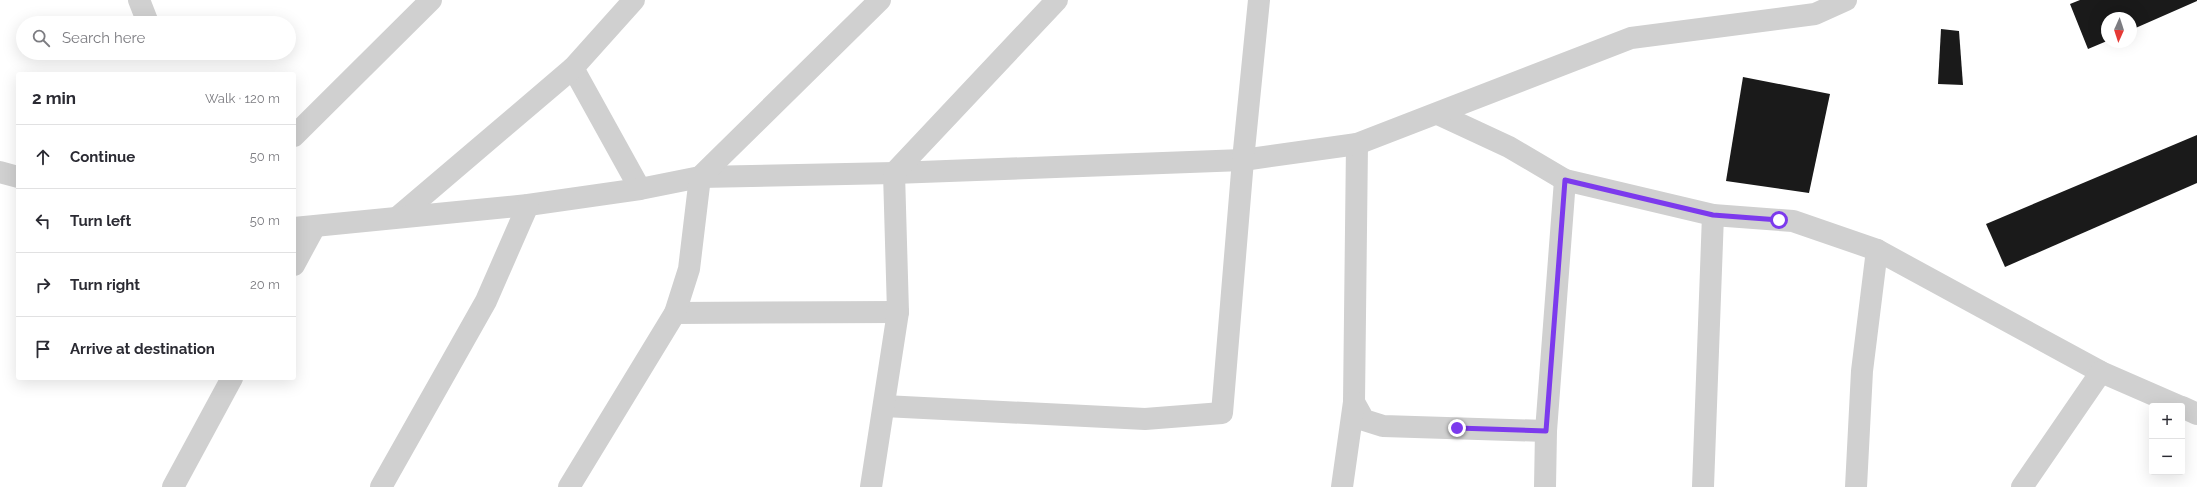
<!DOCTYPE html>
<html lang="en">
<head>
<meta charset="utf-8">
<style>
	:root { --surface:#fff; --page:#f2f2f3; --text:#2b2b33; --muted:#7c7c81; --line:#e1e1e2 }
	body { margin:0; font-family:Raleway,sans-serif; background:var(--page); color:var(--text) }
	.controls { position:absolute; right:12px; bottom:12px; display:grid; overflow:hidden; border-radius:4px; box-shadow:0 4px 16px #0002 }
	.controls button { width:36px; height:36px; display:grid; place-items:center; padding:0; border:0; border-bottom:1px solid var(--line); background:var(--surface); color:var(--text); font:20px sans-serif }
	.compass { position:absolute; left:2101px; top:12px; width:36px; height:36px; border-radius:50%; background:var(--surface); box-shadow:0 4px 16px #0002; rotate:183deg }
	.stop { position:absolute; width:12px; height:12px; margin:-9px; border:3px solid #7c3aed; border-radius:50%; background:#fff }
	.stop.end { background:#7c3aed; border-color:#fff; box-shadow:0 1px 4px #0008 }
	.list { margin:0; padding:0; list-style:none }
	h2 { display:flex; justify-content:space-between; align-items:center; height:52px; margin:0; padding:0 16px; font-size:17px }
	h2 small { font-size:13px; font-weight:400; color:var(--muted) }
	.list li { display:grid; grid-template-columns:26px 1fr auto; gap:12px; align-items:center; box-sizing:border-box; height:64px; padding:0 16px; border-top:1px solid var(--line) }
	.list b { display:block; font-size:15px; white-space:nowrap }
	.list em { font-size:13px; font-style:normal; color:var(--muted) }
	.icon { flex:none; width:22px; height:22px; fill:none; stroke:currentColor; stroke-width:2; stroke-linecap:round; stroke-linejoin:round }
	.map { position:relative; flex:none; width:2197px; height:487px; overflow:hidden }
	.search { position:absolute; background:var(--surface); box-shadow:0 4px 16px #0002; left:16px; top:16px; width:280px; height:44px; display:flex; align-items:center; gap:10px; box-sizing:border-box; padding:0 14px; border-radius:22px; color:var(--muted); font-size:15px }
	.panel { position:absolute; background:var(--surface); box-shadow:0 4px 16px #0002; left:16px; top:72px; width:280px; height:308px; border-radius:4px }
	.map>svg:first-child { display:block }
</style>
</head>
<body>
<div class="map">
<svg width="2197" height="487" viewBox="0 0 2197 487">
	<rect width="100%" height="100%" fill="#fff"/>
	<!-- building -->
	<g fill="#1a1a1a">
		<path d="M2080 0H2197V1L2131 30V18H2107V41L2088 49 2070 4Z"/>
		<path d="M1941 29 1959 31 1963 85 1938 84Z"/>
		<path d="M1743 77 1830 94 1809 193 1726 181Z"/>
		<path d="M2197 135V183L2005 267 1986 224Z"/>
	</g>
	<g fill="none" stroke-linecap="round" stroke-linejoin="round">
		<!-- minor -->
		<g stroke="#d0d0d0" stroke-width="22">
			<path d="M139 0 148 23"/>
			<path d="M573 68 640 189"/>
			<path d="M1438 114 1509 147 1565 180 1713 215 1793 221 1877 250 2101 372 2179 406"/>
			<path d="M294 136 431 0"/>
			<path d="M1357 144 1354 402 1364 420 1383 426 1546 431"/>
			<path d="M0 172 18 177"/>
			<path d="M398 217 573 68 634 0"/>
			<path d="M294 228 528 205 640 189 700 177 894 173 1243 160 1357 144 1631 38 1815 14 1846 0"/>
			<path d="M294 265 314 228"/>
			<path d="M675 313 898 312"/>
			<path d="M884 406 1145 419 1222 413 1243 160 1259 0"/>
			<path d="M2182 407 2197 414"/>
			<path d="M173 487 232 378"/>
			<path d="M381 487 486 301 528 205"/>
			<path d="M569 487 675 313 689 269 700 177 880 0"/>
			<path d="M871 487 898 312 894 173 1057 0"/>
			<path d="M1342 487 1354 402"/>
			<path d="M1545 487 1546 431 1565 180"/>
			<path d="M1703 487 1713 215"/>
			<path d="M1856 487 1862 371 1877 250"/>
			<path d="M2022 487 2101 372"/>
		</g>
	</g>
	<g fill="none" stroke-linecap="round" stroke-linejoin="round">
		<!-- route -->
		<path stroke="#7c3aed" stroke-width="5" d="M1457 428 1546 431 1565 180 1713 215 1779 220"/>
	</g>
</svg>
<div class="controls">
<button>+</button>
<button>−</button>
</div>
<svg class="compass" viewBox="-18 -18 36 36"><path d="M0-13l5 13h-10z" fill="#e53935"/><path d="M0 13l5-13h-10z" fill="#7c7c81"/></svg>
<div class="stop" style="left:1779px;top:220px"></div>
<div class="stop end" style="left:1457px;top:428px"></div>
<div class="search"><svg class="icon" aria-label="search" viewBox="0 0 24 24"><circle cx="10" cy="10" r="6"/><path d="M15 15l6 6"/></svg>Search here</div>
<section class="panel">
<h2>2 min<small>Walk · 120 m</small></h2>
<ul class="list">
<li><svg class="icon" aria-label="ahead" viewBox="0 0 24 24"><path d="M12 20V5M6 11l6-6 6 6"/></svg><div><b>Continue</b></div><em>50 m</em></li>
<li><svg class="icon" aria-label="left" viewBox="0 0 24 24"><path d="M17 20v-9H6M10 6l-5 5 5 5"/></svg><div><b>Turn left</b></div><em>50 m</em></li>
<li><svg class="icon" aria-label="right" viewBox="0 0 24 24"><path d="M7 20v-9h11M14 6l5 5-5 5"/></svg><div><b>Turn right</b></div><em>20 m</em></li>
<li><svg class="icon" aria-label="arrive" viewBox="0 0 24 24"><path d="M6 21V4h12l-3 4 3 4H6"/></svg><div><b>Arrive at destination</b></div></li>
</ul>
</section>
</div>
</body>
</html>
